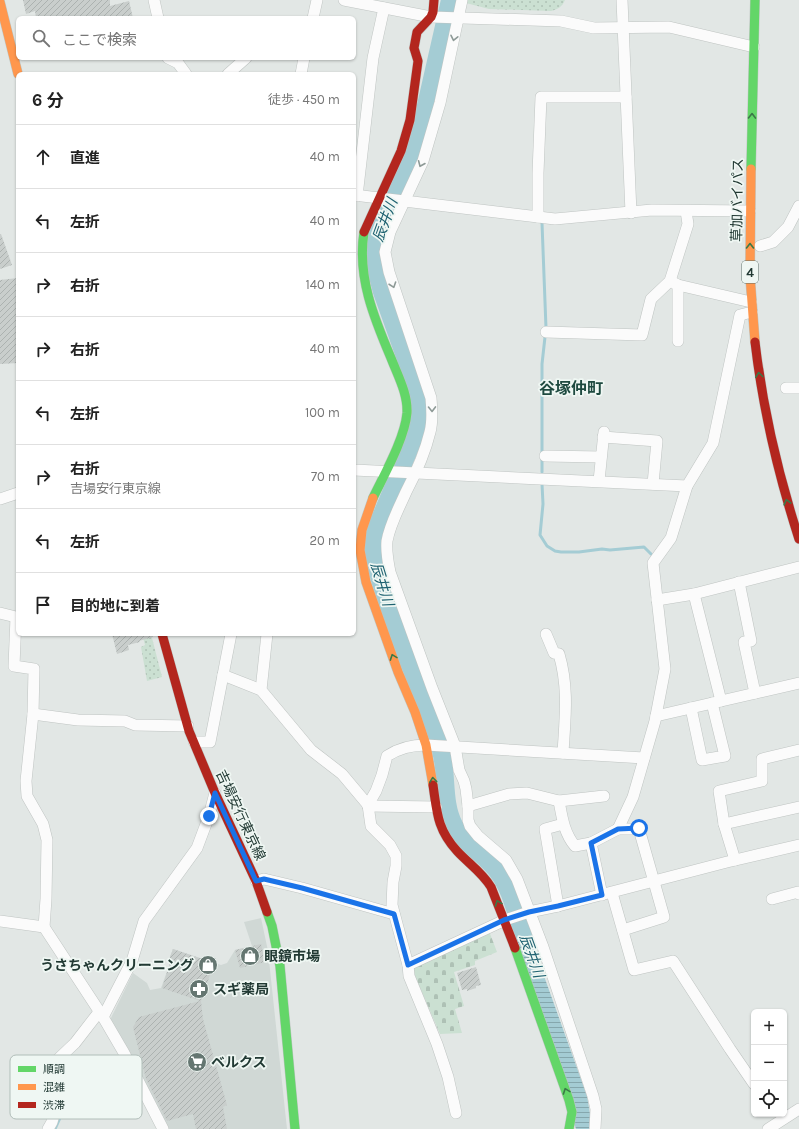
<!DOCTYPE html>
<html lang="ja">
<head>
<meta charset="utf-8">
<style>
	:root { --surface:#fff; --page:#f2f2f2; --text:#222; --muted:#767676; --line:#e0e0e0 }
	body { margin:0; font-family:Karla,"Noto Sans JP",sans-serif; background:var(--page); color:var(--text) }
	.controls { position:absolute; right:12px; bottom:12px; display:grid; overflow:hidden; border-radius:6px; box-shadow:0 1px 3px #0004 }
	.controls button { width:36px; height:36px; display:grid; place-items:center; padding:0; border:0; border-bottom:1px solid var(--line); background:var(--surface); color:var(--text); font:20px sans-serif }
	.stop { position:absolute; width:12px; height:12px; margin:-9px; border:3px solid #1a73e8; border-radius:50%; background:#fff }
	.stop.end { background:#1a73e8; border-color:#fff; box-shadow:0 1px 4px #0008 }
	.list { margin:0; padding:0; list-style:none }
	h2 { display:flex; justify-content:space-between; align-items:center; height:52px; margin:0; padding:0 16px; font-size:17px }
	h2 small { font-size:13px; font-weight:400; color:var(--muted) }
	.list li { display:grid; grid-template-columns:26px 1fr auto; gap:12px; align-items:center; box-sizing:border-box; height:64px; padding:0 16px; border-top:1px solid var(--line) }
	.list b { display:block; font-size:15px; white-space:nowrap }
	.list p { margin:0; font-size:13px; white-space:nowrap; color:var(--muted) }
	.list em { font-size:13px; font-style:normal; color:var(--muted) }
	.icon { flex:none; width:22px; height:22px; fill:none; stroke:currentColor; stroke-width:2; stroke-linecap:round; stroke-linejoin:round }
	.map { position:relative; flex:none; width:799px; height:1129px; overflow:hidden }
	.search { position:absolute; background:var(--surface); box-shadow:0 1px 3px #0004; left:16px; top:16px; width:340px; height:44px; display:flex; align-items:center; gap:10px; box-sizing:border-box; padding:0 14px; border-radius:6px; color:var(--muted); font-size:15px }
	.panel { position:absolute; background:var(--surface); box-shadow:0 1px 3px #0004; left:16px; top:72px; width:340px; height:564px; border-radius:6px }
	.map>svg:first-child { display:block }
</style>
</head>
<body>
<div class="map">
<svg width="799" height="1129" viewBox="0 0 799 1129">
	<defs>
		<pattern id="green-dots" width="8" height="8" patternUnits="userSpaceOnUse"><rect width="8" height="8" fill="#cbe0d2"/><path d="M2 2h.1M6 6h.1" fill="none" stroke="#aec1b5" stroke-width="1.8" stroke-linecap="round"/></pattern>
		<pattern id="cemetery-stones" width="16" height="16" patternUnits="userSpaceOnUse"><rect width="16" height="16" fill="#cbe0d2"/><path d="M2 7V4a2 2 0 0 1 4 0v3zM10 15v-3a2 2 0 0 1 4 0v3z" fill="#aec1b5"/></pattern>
		<pattern id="water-rules" width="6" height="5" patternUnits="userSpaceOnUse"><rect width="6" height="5" fill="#a4ccd4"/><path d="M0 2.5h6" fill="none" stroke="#85a7ad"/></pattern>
		<pattern id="building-hatch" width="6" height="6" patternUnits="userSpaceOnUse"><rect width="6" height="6" fill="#c9cecc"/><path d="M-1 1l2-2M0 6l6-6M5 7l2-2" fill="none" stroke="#acb2b0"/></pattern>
	</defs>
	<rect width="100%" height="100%" fill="#e2e7e5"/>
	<!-- built -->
	<path fill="#d0d8d5" d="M261 918 268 951 287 1129H166L109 1022 133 973 147 983 150 990 161 988 170 963 168 962 173 949 221 965 227 963 235 950 252 946 244 922Z"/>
	<!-- green -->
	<g fill="url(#green-dots)">
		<path d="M466 0H565C562 7 558 9 551 11L489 9 466 3Z"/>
		<path d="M142 634H151L162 677 147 681 141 647 145 645Z"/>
	</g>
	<!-- cemetery -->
	<path fill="url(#cemetery-stones)" d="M489 931 497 952 475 961V965L454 972 464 1006 455 1009 462 1033 440 1034 412 969Z"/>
	<!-- water -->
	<path fill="url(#water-rules)" d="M520 909 587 1096 590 1114 589 1129H576L509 913Z"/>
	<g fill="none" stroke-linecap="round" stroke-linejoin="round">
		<!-- stream -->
		<g stroke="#a4ccd4" stroke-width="3">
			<path d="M542 223 546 328 542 364V472"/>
			<path d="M542 484 543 504 540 535 547 546 555 551 561 552H579L602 549 610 550 644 547 651 554"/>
			<path d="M55 1129 60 1118V1111"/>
		</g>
		<!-- river -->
		<path stroke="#a4ccd4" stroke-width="18" d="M450 0 419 136 407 166 386 210 374 241 373 253 375 266 382 292 417 390 419 417 414 438 375 531 372 544 374 557 380 580 398 634 437 735C440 746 443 757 444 768 446 787 445 808 454 825 464 845 485 854 498 872 511 889 516 914 523 934"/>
	</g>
	<!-- building -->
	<g fill="url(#building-hatch)">
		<path d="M23 0H110V6L129 1 133 18H36L35 11 26 14Z"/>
		<path d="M0 234H1L12 265 0 269Z"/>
		<path d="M18 278V363L0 364V280Z"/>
		<path d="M112 634H153V637L139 641 140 642 128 645 129 650 117 654Z"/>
		<path d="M261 944 265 962 240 968 235 950Z"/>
		<path d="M173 949 214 963 201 1001 203 1019 227 1105 223 1107 227 1129H196L193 1114 167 1121 146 1079 133 1027 139 1017 200 1001 162 988 170 963 168 962Z"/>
		<path d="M476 967 481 985 476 986V988L467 991V989L462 990 457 973Z"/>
	</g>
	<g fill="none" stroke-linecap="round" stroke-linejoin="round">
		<!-- street casing -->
		<g stroke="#bfc4c2" stroke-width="12">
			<g id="street">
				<path d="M154 0 158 18"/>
				<path d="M344 0 431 17 561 21 594 28 669 27 754 47"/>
				<path d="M462 0 440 103 423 161 390 232 385 252 389 272 431 398C432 409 433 421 430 432 425 453 416 473 406 492 399 508 390 524 387 541 386 551 388 562 390 572L432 688 455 746 459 770 464 781 466 789 468 806V820L470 826 478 836 506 860 517 879 543 947 593 1096 596 1109 595 1129"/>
				<path d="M622 0 631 213"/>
				<path d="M313 18 317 0"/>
				<path d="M168 58 178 63 186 74"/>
				<path d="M228 74 246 58"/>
				<path d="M301 74 304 58"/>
				<path d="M354 195 555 219 652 210 750 211"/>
				<path d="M357 196 373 58 384 8"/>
				<path d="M538 217V173L541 97H626"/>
				<path d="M760 246 773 242 788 227 799 206"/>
				<path d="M670 281 678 285 751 302"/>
				<path d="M546 332 642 335 651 299 670 281 688 224 686 211"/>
				<path d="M678 341V285"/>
				<path d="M786 388H799"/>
				<path d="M603 437 657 441 653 484"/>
				<path d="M545 456 601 457"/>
				<path d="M354 470 687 486"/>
				<path d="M599 481 604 432"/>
				<path d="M0 499 18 493"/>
				<path d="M739 582 751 641 744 642 755 693"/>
				<path d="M694 594 721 701"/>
				<path d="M657 600 694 594 799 567"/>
				<path d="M0 613 16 617 14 666 34 669 33 714 26 781 27 796 43 824 47 840 46 899 44 927"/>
				<path d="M267 634 261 690 311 750 342 774 368 805"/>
				<path d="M546 634 554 653 559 654C569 688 565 719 563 753"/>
				<path d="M223 675 261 690"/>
				<path d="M691 708 702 760 725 756 712 703"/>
				<path d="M33 714 78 720 125 721 135 725 188 726"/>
				<path d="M656 716 799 683"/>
				<path d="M194 742H210L231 634"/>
				<path d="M559 801C562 817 564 833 575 846L591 843"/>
				<path d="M368 806 436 807"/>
				<path d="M468 806 509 794 527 793 559 801 604 796"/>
				<path d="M724 824 799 807"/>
				<path d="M618 829 633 797 655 721 665 669 653 563 671 538 687 486 713 443 740 315 752 312"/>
				<path d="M735 860 724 824 719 791 762 781V759L799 750"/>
				<path d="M256 881 264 879 302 888 394 914"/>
				<path d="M612 893 634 970 673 961 730 1049 754 1084"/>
				<path d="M602 895 591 843 618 829H639L664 917 623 930"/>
				<path d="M772 899 798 892 799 894"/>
				<path d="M558 906 545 829 563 824"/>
				<path d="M0 921 44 927 103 1017 124 1053 163 1129"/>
				<path d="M408 965 505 920 529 912 558 906 727 862 799 845"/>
				<path d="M103 1017 132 961 144 921 197 848 209 816 215 793"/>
				<path d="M456 1113 448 1077 437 1044 409 976 408 965 392 905 393 882 396 866V856L390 845 371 826 368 805 376 791 382 775 387 756C399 748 412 745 426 745L644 758"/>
				<path d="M48 1129 52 1122 57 1105 54 1088 55 1062 75 1043 99 1012"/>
				<path d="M768 1129 799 1109"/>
			</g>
		</g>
		<!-- fast casing -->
		<g stroke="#bec5c2" stroke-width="10">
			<g id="fast">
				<path d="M751 169 755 0"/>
				<path d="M364 232C357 277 374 318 391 358 398 376 408 394 407 413 405 438 384 475 373 498"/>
				<path d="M267 912 272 926 280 966 295 1129"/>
				<path d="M515 948 569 1100 572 1112 569 1129"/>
			</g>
		</g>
		<!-- slow casing -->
		<g stroke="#bec5c2" stroke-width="10">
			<g id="slow">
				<path d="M0 2 18 74"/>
				<path d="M751 169 750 276 755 342"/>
				<path d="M373 498 362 530 360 550 366 582 398 672 415 712 426 745 433 785"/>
			</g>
		</g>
		<!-- jam casing -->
		<g stroke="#bec5c2" stroke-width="10">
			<g id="jam">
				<path d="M364 232 401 151 410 120 418 61 414 48 417 32 431 17 433 12 434 0"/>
				<path d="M755 342C763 410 778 474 799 539"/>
				<path d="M162 634 189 731 215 793 256 881 267 912"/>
				<path d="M433 785C437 812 437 829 457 851 469 864 482 872 491 887L515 948"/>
			</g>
		</g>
		<!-- street -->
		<use href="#street" stroke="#fbfbfb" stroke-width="11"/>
		<!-- fast -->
		<use href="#fast" stroke="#63d668" stroke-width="9"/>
		<!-- slow -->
		<use href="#slow" stroke="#ff974d" stroke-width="9"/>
		<!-- jam -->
		<use href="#jam" stroke="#b3261e" stroke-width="9"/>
	</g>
	<!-- one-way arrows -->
	<defs><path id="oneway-chevron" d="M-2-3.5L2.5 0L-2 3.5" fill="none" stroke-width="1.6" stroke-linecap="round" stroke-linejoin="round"/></defs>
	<g stroke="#8e9a97">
		<use href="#oneway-chevron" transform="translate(454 38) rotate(102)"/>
		<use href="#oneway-chevron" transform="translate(421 164) rotate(113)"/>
		<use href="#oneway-chevron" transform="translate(393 285) rotate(71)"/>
		<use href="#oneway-chevron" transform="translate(432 409) rotate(89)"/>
	</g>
	<g stroke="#3b7848">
		<use href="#oneway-chevron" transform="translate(752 116) rotate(-89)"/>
		<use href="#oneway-chevron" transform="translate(750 246) rotate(-90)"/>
		<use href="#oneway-chevron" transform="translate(759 375) rotate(-97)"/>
		<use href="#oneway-chevron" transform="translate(787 502) rotate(-105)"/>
		<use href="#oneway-chevron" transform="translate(393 657) rotate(-110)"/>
		<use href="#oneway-chevron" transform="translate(433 780) rotate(-96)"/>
		<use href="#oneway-chevron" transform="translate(498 903) rotate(-111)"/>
		<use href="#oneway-chevron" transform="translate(566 1091) rotate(-110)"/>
	</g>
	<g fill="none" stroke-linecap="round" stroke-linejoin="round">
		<!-- route -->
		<path stroke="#1a73e8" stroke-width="5" d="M209 816 215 793 256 881 264 879 302 888 394 914 408 965 504 920 529 912 558 906 602 895 591 843 618 829 639 828"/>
	</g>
	<!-- icons -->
	<defs>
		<g id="shop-disc" transform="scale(1)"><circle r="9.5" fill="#657671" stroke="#eff7f3"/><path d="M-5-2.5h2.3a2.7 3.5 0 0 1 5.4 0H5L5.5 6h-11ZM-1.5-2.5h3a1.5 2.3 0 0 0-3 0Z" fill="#fff"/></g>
		<g id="pharmacy-disc" transform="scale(1)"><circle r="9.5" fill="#657671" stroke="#eff7f3"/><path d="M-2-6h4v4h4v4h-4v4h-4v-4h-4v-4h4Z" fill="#fff"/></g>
		<g id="supermarket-disc" transform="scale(1)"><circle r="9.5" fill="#657671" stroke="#eff7f3"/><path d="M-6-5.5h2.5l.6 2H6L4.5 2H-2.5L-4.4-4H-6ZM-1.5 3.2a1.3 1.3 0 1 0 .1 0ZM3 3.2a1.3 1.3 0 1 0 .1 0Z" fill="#fff"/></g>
	</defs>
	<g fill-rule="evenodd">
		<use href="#shop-disc" x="250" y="956"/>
		<use href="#shop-disc" x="208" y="965"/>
		<use href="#pharmacy-disc" x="199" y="989"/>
		<use href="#supermarket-disc" x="197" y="1062"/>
	</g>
	<g text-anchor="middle" stroke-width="3.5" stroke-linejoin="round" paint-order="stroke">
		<!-- shield labels -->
		<rect fill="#eff7f3" stroke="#5f726d" stroke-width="1" x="742" y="261" width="16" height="22" rx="3"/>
		<g font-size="13" font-weight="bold" fill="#213933">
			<text x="750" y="277">4</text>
		</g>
		<!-- street labels -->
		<g font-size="14" fill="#213933" stroke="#eff7f3">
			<text transform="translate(737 200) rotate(-89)" y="5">草加バイパス</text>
			<text transform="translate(241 815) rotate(65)" y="5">吉場安行東京線</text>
		</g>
		<!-- poi labels -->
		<g font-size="14" font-weight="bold" fill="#213933" stroke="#eff7f3" text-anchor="start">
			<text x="264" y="961">眼鏡市場</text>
			<text x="194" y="970" text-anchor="end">うさちゃんクリーニング</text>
			<text x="213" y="994">スギ薬局</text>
			<text x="211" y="1067">ベルクス</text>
		</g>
		<!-- water labels -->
		<g font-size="15" font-style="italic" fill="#1f6271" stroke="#eff7f3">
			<text transform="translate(385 220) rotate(-70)" y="5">辰井川</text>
			<text transform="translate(382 584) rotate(73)" y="5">辰井川</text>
			<text transform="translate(532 956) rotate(70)" y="5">辰井川</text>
		</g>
		<!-- quarter labels -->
		<g font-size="16" font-weight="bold" fill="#1e4a40" stroke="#eff7f3">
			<text x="571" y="394">谷塚仲町</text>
		</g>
	</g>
	<!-- legend -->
	<rect x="10" y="1055" width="132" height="64" rx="6" fill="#eff7f3" stroke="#b1beb9" stroke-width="1"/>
	<rect x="18" y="1066" width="18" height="6" fill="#63d668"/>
	<rect x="18" y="1084" width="18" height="6" fill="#ff974d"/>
	<rect x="18" y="1102" width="18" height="6" fill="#b3261e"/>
	<g font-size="11" fill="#213933">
		<text x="43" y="1073">順調</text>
		<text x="43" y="1091">混雑</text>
		<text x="43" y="1109">渋滞</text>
	</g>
</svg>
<div class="controls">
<button>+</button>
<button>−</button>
<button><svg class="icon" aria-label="locate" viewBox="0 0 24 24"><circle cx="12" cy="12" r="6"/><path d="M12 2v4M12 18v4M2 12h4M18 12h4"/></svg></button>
</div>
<div class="stop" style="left:639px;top:828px"></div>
<div class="stop end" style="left:209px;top:816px"></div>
<div class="search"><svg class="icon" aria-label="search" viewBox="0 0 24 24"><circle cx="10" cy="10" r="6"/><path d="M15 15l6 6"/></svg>ここで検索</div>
<section class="panel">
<h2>6 分<small>徒歩 · 450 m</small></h2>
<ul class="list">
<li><svg class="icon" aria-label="ahead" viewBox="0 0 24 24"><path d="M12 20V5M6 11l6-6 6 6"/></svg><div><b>直進</b></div><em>40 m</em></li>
<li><svg class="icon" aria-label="left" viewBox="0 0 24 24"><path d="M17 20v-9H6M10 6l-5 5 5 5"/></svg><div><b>左折</b></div><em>40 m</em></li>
<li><svg class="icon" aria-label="right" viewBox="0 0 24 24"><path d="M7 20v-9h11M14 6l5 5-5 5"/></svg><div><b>右折</b></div><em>140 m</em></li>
<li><svg class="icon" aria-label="right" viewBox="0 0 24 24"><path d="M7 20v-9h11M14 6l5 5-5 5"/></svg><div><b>右折</b></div><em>40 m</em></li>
<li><svg class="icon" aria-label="left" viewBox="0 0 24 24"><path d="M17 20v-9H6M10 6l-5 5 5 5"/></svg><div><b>左折</b></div><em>100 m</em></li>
<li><svg class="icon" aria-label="right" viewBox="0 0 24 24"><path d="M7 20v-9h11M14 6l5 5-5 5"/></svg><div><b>右折</b><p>吉場安行東京線</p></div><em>70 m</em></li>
<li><svg class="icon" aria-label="left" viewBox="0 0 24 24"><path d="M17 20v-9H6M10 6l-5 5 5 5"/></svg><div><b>左折</b></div><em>20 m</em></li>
<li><svg class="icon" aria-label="arrive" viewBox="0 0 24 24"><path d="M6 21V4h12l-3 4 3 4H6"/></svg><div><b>目的地に到着</b></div></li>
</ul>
</section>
</div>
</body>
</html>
